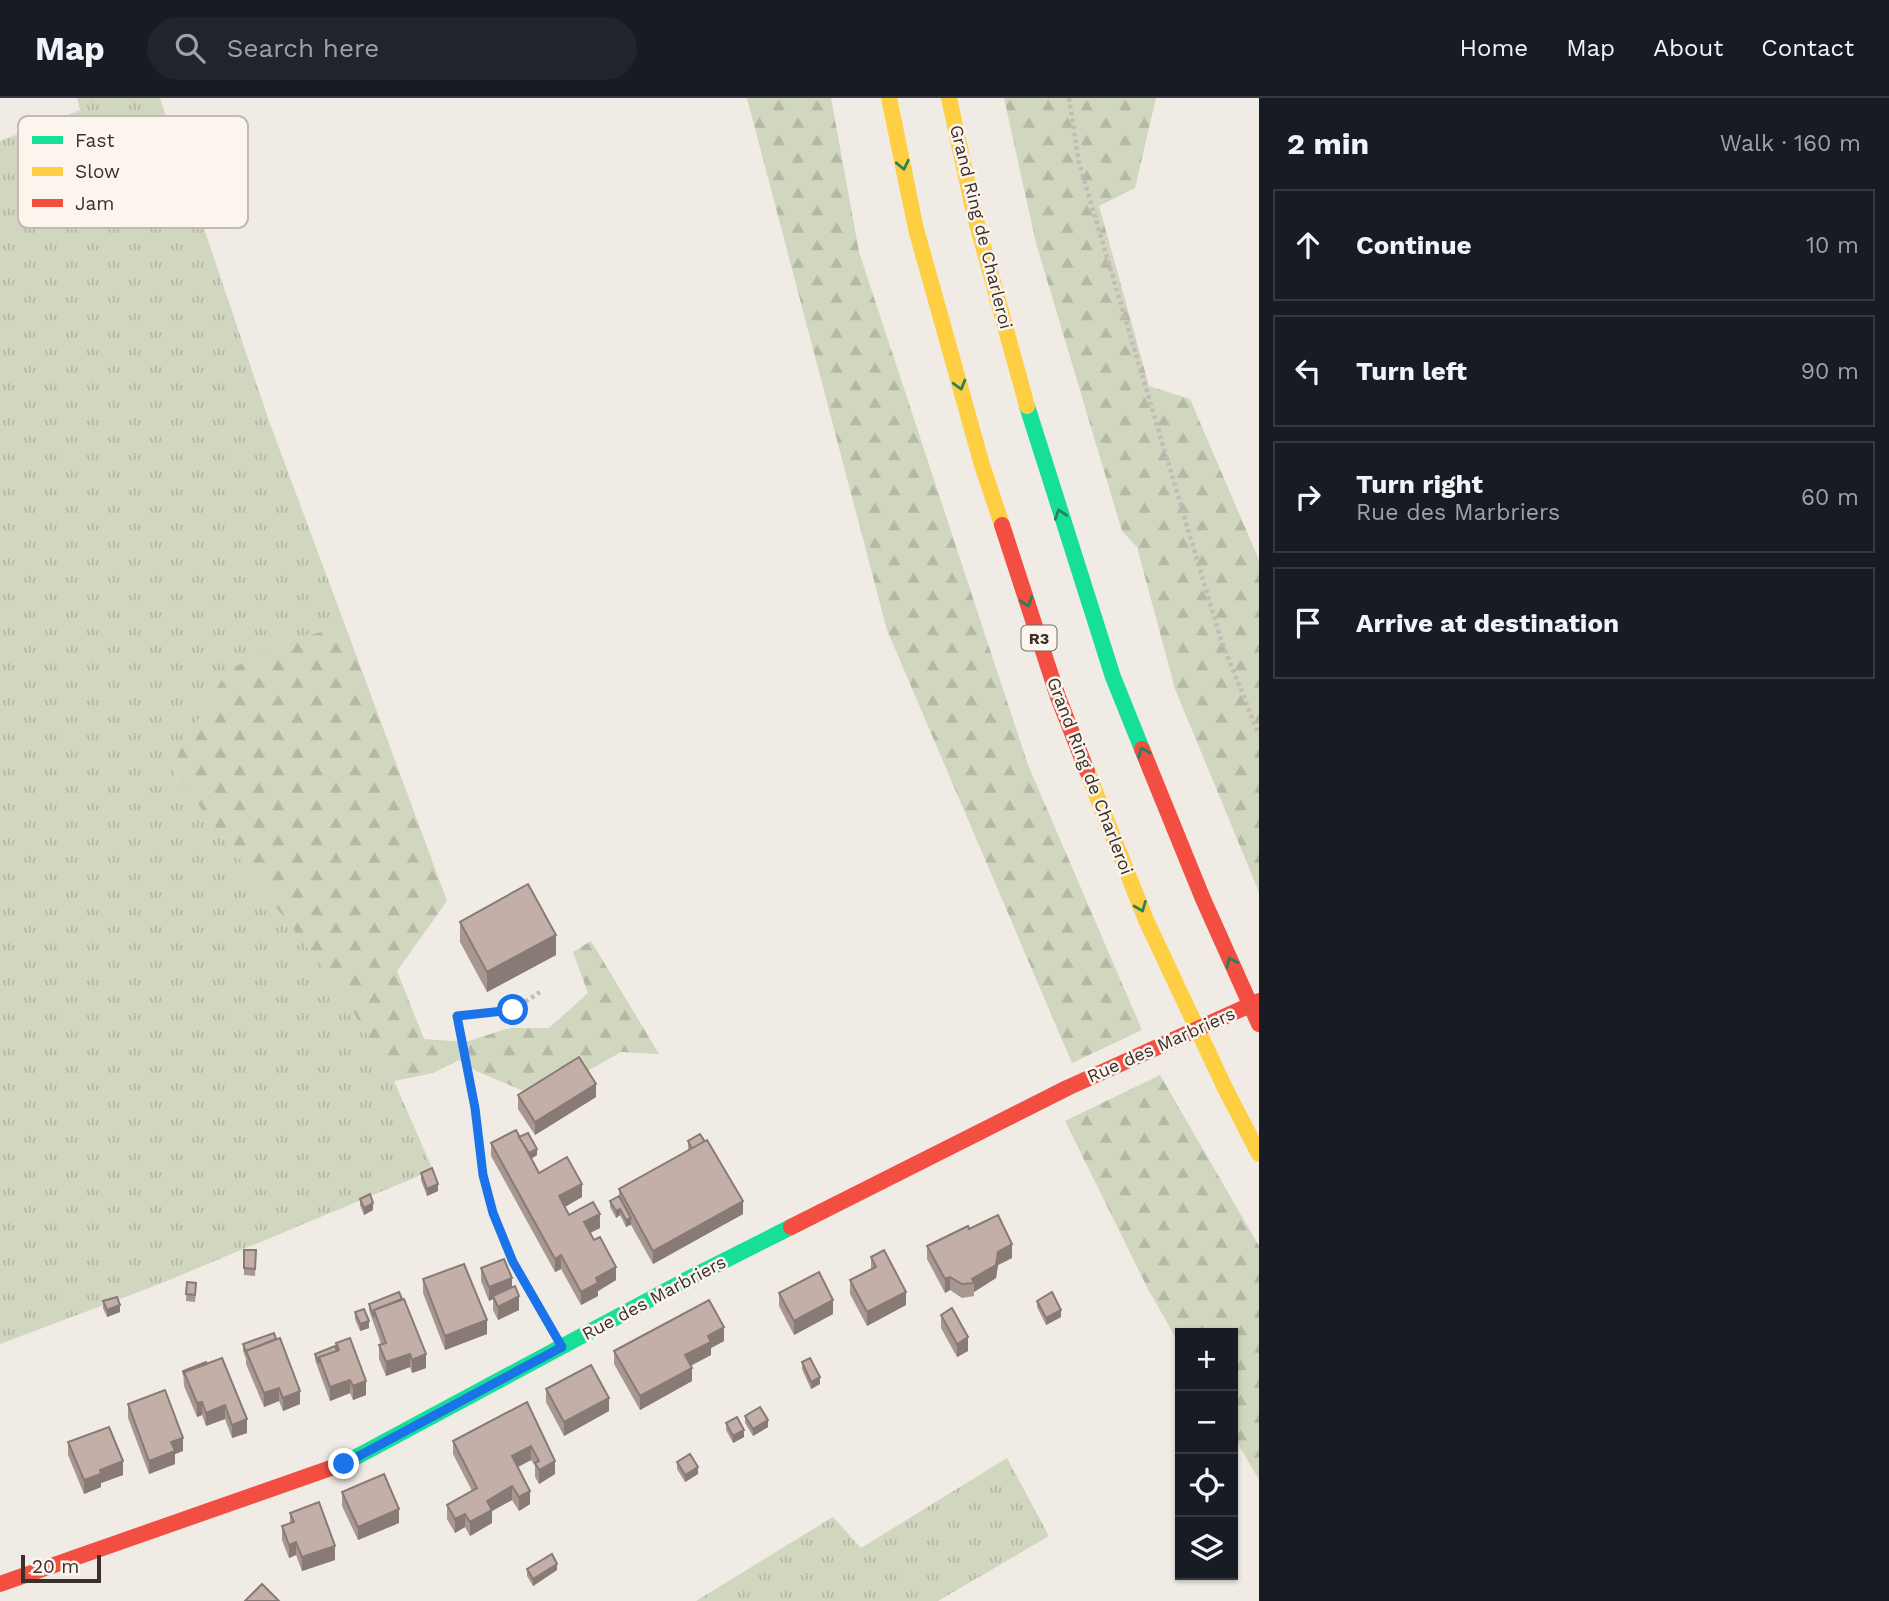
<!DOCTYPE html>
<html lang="en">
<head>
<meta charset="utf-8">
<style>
	:root { --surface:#171b24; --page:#20242c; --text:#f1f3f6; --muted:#9ea1a6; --line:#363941 }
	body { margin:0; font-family:"Work Sans",sans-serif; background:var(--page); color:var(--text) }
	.controls { position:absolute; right:21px; bottom:21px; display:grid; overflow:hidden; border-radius:0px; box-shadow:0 2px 5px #0004 }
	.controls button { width:63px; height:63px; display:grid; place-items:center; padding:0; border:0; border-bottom:2px solid var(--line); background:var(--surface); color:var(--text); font:35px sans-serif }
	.scale { position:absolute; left:21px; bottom:18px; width:80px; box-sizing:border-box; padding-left:7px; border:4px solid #3b302b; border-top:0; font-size:19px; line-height:24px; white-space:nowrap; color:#3b302b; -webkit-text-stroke:5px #fbf5ee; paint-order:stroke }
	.stop { position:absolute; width:21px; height:21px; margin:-16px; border:5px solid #1a73e8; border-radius:50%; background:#fff }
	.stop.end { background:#1a73e8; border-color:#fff; box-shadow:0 2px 7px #0008 }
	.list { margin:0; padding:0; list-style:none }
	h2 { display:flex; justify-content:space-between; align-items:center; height:91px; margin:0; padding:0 28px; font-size:30px }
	h2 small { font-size:23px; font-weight:400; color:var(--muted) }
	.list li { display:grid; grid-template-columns:46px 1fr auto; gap:21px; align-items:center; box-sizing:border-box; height:112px; margin:0 14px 14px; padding:0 14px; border:2px solid var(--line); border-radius:0px }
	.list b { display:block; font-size:26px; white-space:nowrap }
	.list p { margin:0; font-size:23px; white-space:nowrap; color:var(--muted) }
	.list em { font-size:23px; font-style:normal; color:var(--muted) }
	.icon { flex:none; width:38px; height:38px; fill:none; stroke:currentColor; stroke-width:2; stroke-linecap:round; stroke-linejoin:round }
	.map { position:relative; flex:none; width:1259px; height:1503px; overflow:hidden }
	header { display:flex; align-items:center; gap:42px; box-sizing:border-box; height:98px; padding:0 35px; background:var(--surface); border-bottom:2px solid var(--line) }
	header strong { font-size:33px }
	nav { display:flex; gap:38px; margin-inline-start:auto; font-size:24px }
	.search { width:490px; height:63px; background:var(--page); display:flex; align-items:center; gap:18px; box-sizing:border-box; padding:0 24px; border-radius:38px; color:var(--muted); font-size:26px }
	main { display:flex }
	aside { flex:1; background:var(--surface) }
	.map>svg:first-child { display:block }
</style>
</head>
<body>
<header>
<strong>Map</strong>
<div class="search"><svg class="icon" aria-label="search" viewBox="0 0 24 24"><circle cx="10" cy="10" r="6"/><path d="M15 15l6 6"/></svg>Search here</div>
<nav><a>Home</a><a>Map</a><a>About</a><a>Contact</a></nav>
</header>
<main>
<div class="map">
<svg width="1259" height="1503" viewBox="0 0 1259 1503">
	<defs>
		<pattern id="grass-tufts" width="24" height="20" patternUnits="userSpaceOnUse" patternTransform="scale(1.75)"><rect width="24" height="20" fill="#d1d6bf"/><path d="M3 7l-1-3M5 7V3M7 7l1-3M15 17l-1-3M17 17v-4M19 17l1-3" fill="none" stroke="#b4b8a4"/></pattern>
		<pattern id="forest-firs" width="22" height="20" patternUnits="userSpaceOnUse" patternTransform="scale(1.75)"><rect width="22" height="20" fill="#d1d6bf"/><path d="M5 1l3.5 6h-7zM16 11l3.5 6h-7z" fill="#b4b8a4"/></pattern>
	</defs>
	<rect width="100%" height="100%" fill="#f0ebe5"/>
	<!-- grass -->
	<g fill="url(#grass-tufts)">
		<path d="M77 0H160L269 323 345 527 279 546 174 675 345 898 394 983 433 1072 162 1185 0 1246V43L80 12Z"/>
		<path d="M1007 1360 1049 1438 938 1503H696L833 1419 861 1450Z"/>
	</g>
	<!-- forest -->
	<g fill="url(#forest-firs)">
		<path d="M747 0H831L859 154 1028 667 1142 932 1072 965 887 532Z"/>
		<path d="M1004 0H1156L1135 90 1099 108 1149 288 1190 301 1259 462V794L1175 591 1137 449 1122 433 1036 145Z"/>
		<path d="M345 527 447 803 397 873 424 941 465 944 510 930H549L588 895 573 854 591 843 659 956 621 954 540 1000 476 973 459 962 433 975 394 983 344 898 174 675 179 654 227 573 279 546Z"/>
		<path d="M1160 977 1259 1148V1382L1233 1337V1235H1180V1247L1148 1191 1065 1023Z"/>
	</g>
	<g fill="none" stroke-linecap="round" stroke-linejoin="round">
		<!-- path -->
		<g stroke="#c2bbb6" stroke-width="4.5" stroke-dasharray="3.5 3.5" stroke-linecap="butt">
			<path d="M1069 0 1079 65 1221 542 1259 637"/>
			<path d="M540 894 513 912 457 918 475 1009 483 1078 493 1116 513 1164 547 1224"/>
		</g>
		<!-- fast -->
		<g stroke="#16e098" stroke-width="16">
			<path d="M1027 308 1113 579 1142 651"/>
			<path d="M345 1365 686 1182 791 1129"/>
		</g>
		<!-- slow -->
		<g stroke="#ffcf43" stroke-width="16">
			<path d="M889 0 916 131 982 367 1002 427"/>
			<path d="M949 0 974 115 1027 308"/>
			<path d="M1087 673 1146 822 1225 990 1259 1056"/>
		</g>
		<!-- jam -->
		<g stroke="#f24e42" stroke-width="16">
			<path d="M1002 427 1058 599 1087 673"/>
			<path d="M1142 651 1203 801 1259 926"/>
			<path d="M791 1129 1067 990 1259 903"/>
			<path d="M0 1486 345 1365"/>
		</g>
	</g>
	<!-- wall -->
	<g fill="#a89690">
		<path d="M460 824 556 857 487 894 460 844Z"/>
		<path d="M518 997 596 999 535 1037 518 1011Z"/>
		<path d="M519 1039 537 1057 531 1061 539 1075 582 1099 565 1109 569 1117 600 1130 590 1135 616 1182 598 1193V1198L581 1207 561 1171 555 1174 491 1058V1045Z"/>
		<path d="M688 1043 743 1116 653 1166 631 1127 626 1129 620 1117 616 1120 610 1109V1103L619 1098V1091L689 1053 688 1050Z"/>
		<path d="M421 1075 438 1093 427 1098 421 1082Z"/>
		<path d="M360 1101 373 1112 364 1117 360 1107Z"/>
		<path d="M969 1131 1012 1160 998 1167 996 1180 974 1194V1198L962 1200 950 1192 945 1195 927 1161V1148Z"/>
		<path d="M244 1152 256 1159 255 1178 244 1177Z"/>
		<path d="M871 1159 906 1207 867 1228 850 1196V1182L871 1171Z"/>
		<path d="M481 1170 512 1189 519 1212 498 1222 493 1212V1201L489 1203 481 1183Z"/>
		<path d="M423 1181 487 1236 445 1252 423 1195Z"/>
		<path d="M187 1184 196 1192 195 1204 186 1203Z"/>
		<path d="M779 1195 833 1216 794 1237 779 1208Z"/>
		<path d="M103 1203 120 1214 107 1219 103 1210Z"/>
		<path d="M1037 1203 1061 1219 1046 1227 1037 1209Z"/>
		<path d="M369 1206 426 1270 412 1275 410 1269 386 1278 379 1261V1247L381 1246 369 1212Z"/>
		<path d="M355 1214 369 1230 360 1233 355 1221Z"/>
		<path d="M941 1217 968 1253 957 1259 941 1230Z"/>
		<path d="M724 1243 711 1250V1257L691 1268 692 1283 640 1312 614 1266V1253Z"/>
		<path d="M336 1245 366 1297 353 1302 350 1295 330 1303 315 1262V1256L336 1252Z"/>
		<path d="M243 1246 300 1306 283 1313 279 1303 264 1309 246 1266V1261L243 1253Z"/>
		<path d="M802 1264 820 1286 811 1291 802 1271Z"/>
		<path d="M207 1266 247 1335 232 1340 225 1321 206 1328 202 1317 197 1319 184 1288 183 1273Z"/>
		<path d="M546 1291 609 1313 564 1338 546 1304Z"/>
		<path d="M527 1304 555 1376 539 1386 535 1379V1368L531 1362 518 1369 530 1406 519 1413 512 1402 492 1413V1425L470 1438 465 1429 455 1435 447 1421V1407L472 1393 453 1356V1343Z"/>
		<path d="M128 1306 183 1353 175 1356V1366L149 1376 128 1320Z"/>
		<path d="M745 1318 768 1329 753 1338 745 1325Z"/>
		<path d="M726 1325 744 1339 733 1345 726 1332Z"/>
		<path d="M68 1344 123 1377 101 1385V1389L84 1396 68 1357Z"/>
		<path d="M677 1364 698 1376 685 1384 677 1371Z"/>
		<path d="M342 1394 399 1425 358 1442 342 1408Z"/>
		<path d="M290 1415 335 1462 302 1473 296 1457 289 1460 282 1442V1428L290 1425Z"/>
		<path d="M527 1471 557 1472 533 1488 527 1478Z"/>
	</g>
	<!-- shaded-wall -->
	<g fill="#887a75">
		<path d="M556 837V857L487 894V874Z"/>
		<path d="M596 986V999L535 1037V1024Z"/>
		<path d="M537 1051V1057L526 1064V1057Z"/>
		<path d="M438 1086V1093L427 1098V1091Z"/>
		<path d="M582 1086V1099L559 1112V1098Z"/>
		<path d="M743 1103V1116L653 1166V1153Z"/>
		<path d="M373 1105V1112L364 1117V1110Z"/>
		<path d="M620 1111V1117L616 1120V1113Z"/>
		<path d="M600 1116V1130L584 1138V1124Z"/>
		<path d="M631 1120V1126L626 1129V1122Z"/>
		<path d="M1012 1146V1160L998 1167 996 1180 974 1194V1185L972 1181 998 1154Z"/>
		<path d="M561 1157V1171L555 1174V1161Z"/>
		<path d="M616 1169V1182L598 1193V1198L581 1207V1194L596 1180Z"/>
		<path d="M950 1179V1192L945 1195V1181Z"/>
		<path d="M512 1180V1193L493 1198V1201L489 1203V1189Z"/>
		<path d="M906 1194V1207L867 1228V1214Z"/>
		<path d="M519 1198V1212L498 1222V1209Z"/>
		<path d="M833 1202V1216L794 1237V1223Z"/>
		<path d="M120 1207V1214L107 1219V1212Z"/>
		<path d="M1061 1212V1219L1046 1227V1220Z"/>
		<path d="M487 1222V1236L445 1252V1238Z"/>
		<path d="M369 1223V1230L360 1233V1226Z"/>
		<path d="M724 1229V1243L711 1250V1257L685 1270V1257L708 1238Z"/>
		<path d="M968 1239V1253L957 1259V1246Z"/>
		<path d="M410 1256V1269L386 1278V1264Z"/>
		<path d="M426 1256V1270L412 1275V1262Z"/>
		<path d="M692 1270V1283L640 1312V1298Z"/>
		<path d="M820 1279V1286L811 1291V1284Z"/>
		<path d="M350 1282V1295L330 1303V1289Z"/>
		<path d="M366 1283V1297L353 1302V1288Z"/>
		<path d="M279 1290V1303L264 1309V1295Z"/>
		<path d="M300 1293V1306L283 1313V1300Z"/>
		<path d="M609 1300V1313L564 1338V1324Z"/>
		<path d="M202 1304V1317L197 1319V1305Z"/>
		<path d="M225 1307V1321L206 1328V1315Z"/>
		<path d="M247 1321V1335L232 1340V1327Z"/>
		<path d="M768 1322V1329L753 1338V1331Z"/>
		<path d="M744 1332V1339L733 1345V1338Z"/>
		<path d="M183 1340V1353L175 1356V1366L149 1376V1363L171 1344Z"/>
		<path d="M531 1348V1362L512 1372V1358Z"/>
		<path d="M123 1363V1377L101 1385V1389L84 1396V1382L100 1372Z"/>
		<path d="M555 1363V1376L539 1386V1372Z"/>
		<path d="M698 1369V1376L685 1384V1377Z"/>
		<path d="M512 1388V1402L492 1413V1425L470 1438V1424L487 1403Z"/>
		<path d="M530 1393V1406L519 1413V1399Z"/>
		<path d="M399 1411V1425L358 1442V1429Z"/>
		<path d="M465 1416V1429L455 1435V1421Z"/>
		<path d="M296 1444V1457L289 1460V1447Z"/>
		<path d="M335 1448V1462L302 1473V1459Z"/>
		<path d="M557 1466V1472L533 1488V1481Z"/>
	</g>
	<!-- building -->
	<g fill="#c3afa7" stroke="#887a75" stroke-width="2">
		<path d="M528 786 556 837 487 874 460 824Z"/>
		<path d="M579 959 596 986 535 1024 518 997Z"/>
		<path d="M516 1032 539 1075 567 1059 582 1086 559 1098 569 1117 593 1104 600 1116 584 1124 594 1142 600 1139 616 1169 596 1180 598 1185 581 1194 561 1157 555 1161 491 1045Z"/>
		<path d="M528 1035 537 1051 529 1055 519 1039Z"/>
		<path d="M700 1036 705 1044 692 1051 688 1043Z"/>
		<path d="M707 1042 743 1103 653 1153 619 1091Z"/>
		<path d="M432 1070 438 1086 427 1091 421 1075Z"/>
		<path d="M370 1096 373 1105 364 1110 360 1101Z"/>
		<path d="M619 1098 631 1120 626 1122 620 1111 616 1113 610 1103Z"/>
		<path d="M998 1117 1012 1146 998 1154 996 1167 972 1181 974 1185 962 1186 950 1179 945 1181 927 1148 968 1128 969 1131Z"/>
		<path d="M244 1152H256L255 1171 244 1170Z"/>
		<path d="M884 1152 906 1194 867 1214 850 1182 876 1169 871 1159Z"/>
		<path d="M504 1161 512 1180 489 1189 481 1170Z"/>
		<path d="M464 1166 487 1222 445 1238 423 1181Z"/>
		<path d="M819 1174 833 1202 794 1223 779 1195Z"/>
		<path d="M187 1184 196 1185 195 1197 186 1196Z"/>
		<path d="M515 1188 519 1198 498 1209 493 1198Z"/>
		<path d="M399 1194 402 1201 374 1212V1219L369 1206Z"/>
		<path d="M1052 1194 1061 1212 1046 1220 1037 1203Z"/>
		<path d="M117 1199 120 1207 107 1212 103 1203Z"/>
		<path d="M404 1201 426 1256 412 1262 410 1256 386 1264 379 1247 386 1245 374 1212Z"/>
		<path d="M709 1202 724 1229 708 1238 711 1244 685 1257 692 1270 640 1298 614 1253Z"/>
		<path d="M952 1210 968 1239 957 1246 941 1217Z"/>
		<path d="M364 1211 369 1223 360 1226 355 1214Z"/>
		<path d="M274 1235 276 1241 246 1253V1254L243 1246Z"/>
		<path d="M280 1240 300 1293 283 1300 279 1290 264 1295 246 1253Z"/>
		<path d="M350 1240 366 1283 353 1288 350 1282 330 1289 319 1259 339 1252 336 1245Z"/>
		<path d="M335 1248 337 1253 319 1259V1265L315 1256Z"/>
		<path d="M222 1260 247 1321 232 1327 225 1307 206 1315 202 1304 197 1305 184 1274Z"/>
		<path d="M810 1260 820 1279 811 1284 802 1264Z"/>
		<path d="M206 1264 207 1266 184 1274V1277L183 1273Z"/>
		<path d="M591 1267 609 1300 564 1324 546 1291Z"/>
		<path d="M165 1292 183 1340 171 1344 175 1353 149 1363 128 1306Z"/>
		<path d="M527 1304 555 1363 539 1372 535 1365 539 1363 531 1348 512 1358 530 1393 519 1399 512 1388 487 1403 492 1412 470 1424 465 1416 455 1421 447 1407 477 1390 453 1343Z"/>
		<path d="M760 1309 768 1322 753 1331 745 1318Z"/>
		<path d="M737 1319 744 1332 733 1338 726 1325Z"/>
		<path d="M109 1329 123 1363 100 1372 101 1376 84 1382 68 1344Z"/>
		<path d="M690 1356 698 1369 685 1377 677 1364Z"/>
		<path d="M384 1376 399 1411 358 1429 342 1394Z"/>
		<path d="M319 1404 335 1448 302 1459 296 1444 289 1447 282 1428 294 1424 290 1415Z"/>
		<path d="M552 1456 557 1466 533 1481 527 1471Z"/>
		<path d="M262 1486 279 1503H245Z"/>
	</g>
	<!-- one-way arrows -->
	<defs><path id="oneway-chevron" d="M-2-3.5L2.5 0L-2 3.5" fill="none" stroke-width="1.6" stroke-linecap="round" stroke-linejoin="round" transform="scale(1.75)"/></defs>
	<g stroke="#2a7f5c">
		<use href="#oneway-chevron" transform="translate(903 67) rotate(78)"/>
		<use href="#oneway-chevron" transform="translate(960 287) rotate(74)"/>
		<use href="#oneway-chevron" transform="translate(1060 416) rotate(-108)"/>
		<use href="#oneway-chevron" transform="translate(1027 504) rotate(72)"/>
		<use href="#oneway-chevron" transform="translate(1143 654) rotate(-112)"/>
		<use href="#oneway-chevron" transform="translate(1141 809) rotate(68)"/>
		<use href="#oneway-chevron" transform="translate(1231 864) rotate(-114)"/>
	</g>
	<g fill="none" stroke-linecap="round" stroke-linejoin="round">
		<!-- route -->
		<path stroke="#1a73e8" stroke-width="9" d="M344 1366 562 1249 513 1164 493 1115 483 1077 475 1010 457 918 513 912"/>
	</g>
	<g text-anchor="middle" stroke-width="5" stroke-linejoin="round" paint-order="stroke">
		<!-- shield labels -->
		<rect fill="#fbf5ee" stroke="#756b66" stroke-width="2" x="1021.5" y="527.5" width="35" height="25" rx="5"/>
		<g font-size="16" font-weight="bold" fill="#3b302b">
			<text x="1039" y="546">R3</text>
		</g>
		<!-- street labels -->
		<g font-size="18" fill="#3b302b" stroke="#fbf5ee">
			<text transform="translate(981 129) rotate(76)" y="6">Grand Ring de Charleroi</text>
			<text transform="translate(1090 678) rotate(69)" y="6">Grand Ring de Charleroi</text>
			<text transform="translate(1161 947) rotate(-24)" y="6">Rue des Marbriers</text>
			<text transform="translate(654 1200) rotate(-28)" y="6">Rue des Marbriers</text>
		</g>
	</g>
	<!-- legend -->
	<rect x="18" y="18" width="230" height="112" rx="10" fill="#fbf5ee" stroke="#c1bab4" stroke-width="2"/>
	<rect x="32" y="38" width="31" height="8" fill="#16e098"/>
	<rect x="32" y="69" width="31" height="9" fill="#ffcf43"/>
	<rect x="32" y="101" width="31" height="8" fill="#f24e42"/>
	<g font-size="19" fill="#3b302b">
		<text x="75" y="49">Fast</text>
		<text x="75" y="80">Slow</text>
		<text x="75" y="112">Jam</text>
	</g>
</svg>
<div class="controls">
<button>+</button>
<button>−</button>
<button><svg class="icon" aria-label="locate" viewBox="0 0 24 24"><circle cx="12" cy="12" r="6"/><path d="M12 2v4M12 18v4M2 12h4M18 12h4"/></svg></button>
<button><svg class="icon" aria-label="layers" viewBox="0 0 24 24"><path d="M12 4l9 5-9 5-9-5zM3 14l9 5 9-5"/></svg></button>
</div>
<div class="scale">20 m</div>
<div class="stop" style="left:513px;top:912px"></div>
<div class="stop end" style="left:344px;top:1366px"></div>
</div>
<aside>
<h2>2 min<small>Walk · 160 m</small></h2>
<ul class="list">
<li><svg class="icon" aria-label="ahead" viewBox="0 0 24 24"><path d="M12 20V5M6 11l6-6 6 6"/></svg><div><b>Continue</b></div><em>10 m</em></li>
<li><svg class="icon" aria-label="left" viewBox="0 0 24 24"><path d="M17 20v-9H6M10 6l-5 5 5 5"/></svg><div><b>Turn left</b></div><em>90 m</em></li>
<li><svg class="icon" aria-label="right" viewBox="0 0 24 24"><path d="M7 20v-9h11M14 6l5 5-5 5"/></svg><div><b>Turn right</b><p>Rue des Marbriers</p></div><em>60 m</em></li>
<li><svg class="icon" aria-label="arrive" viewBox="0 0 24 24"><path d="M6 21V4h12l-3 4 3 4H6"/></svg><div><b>Arrive at destination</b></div></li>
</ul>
</aside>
</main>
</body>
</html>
